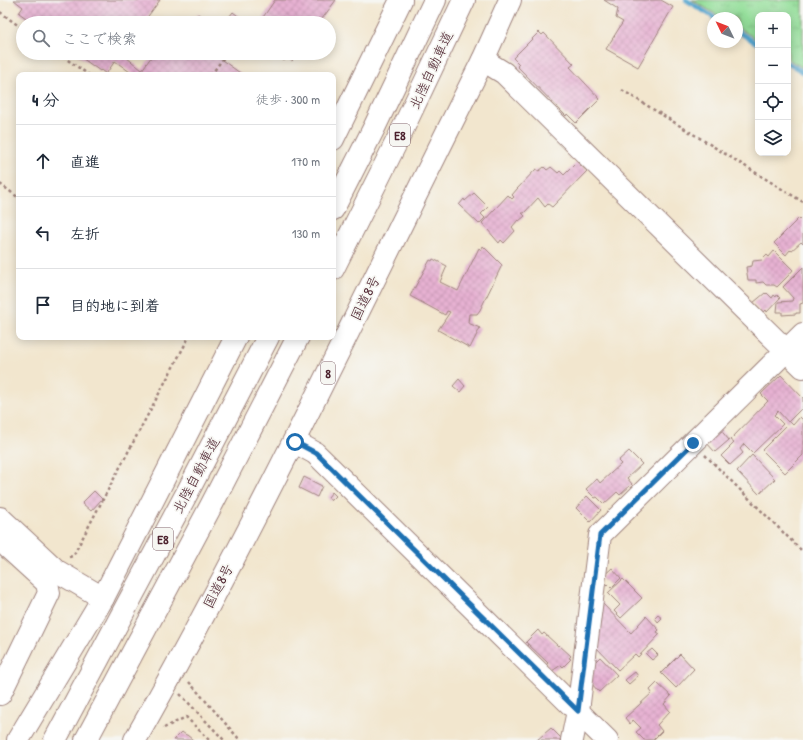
<!DOCTYPE html>
<html lang="ja">
<head>
<meta charset="utf-8">
<style>
	:root { --surface:#fff; --page:#f6f6f7; --text:#1f2937; --muted:#747a83; --line:#e0e1e3 }
	body { margin:0; font-family:"Patrick Hand","Klee One",sans-serif; background:var(--page); color:var(--text) }
	.controls { position:absolute; right:12px; top:12px; display:grid; overflow:hidden; border-radius:8px; box-shadow:0 2px 10px #0003 }
	.controls button { width:36px; height:36px; display:grid; place-items:center; padding:0; border:0; border-bottom:1px solid var(--line); background:var(--surface); color:var(--text); font:20px sans-serif }
	.compass { position:absolute; left:707px; top:12px; width:36px; height:36px; border-radius:50%; background:var(--surface); box-shadow:0 2px 10px #0003; rotate:313deg }
	.stop { position:absolute; width:12px; height:12px; margin:-9px; border:3px solid #1f6fb2; border-radius:50%; background:#fff }
	.stop.end { background:#1f6fb2; border-color:#fff; box-shadow:0 1px 4px #0008 }
	.list { margin:0; padding:0; list-style:none }
	h2 { display:flex; justify-content:space-between; align-items:center; height:52px; margin:0; padding:0 16px; font-size:17px }
	h2 small { font-size:13px; font-weight:400; color:var(--muted) }
	.list li { display:grid; grid-template-columns:26px 1fr auto; gap:12px; align-items:center; box-sizing:border-box; height:72px; padding:0 16px; border-top:1px solid var(--line) }
	.list b { display:block; font-size:15px; white-space:nowrap }
	.list em { font-size:13px; font-style:normal; color:var(--muted) }
	.icon { flex:none; width:22px; height:22px; fill:none; stroke:currentColor; stroke-width:2; stroke-linecap:round; stroke-linejoin:round }
	.map { position:relative; flex:none; width:803px; height:740px; overflow:hidden }
	.search { position:absolute; background:var(--surface); box-shadow:0 2px 10px #0003; left:16px; top:16px; width:320px; height:44px; display:flex; align-items:center; gap:10px; box-sizing:border-box; padding:0 14px; border-radius:22px; color:var(--muted); font-size:15px }
	.panel { position:absolute; background:var(--surface); box-shadow:0 2px 10px #0003; left:16px; top:72px; width:320px; height:268px; border-radius:8px }
	.map>svg:first-child { display:block }
</style>
</head>
<body>
<div class="map">
<svg width="803" height="740" viewBox="0 0 803 740">
	<defs>
		<pattern id="park-tufts" width="24" height="20" patternUnits="userSpaceOnUse"><rect width="24" height="20" fill="#95df9b"/><path d="M3 7l-1-3M5 7V3M7 7l1-3M15 17l-1-3M17 17v-4M19 17l1-3" fill="none" stroke="#82bf86"/></pattern>
		<pattern id="building-cross-hatch" width="8" height="8" patternUnits="userSpaceOnUse"><rect width="8" height="8" fill="#e6b1d2"/><path d="M0 0l8 8M0 8l8-8" fill="none" stroke="#c798b4"/></pattern>
	</defs>
	<rect width="100%" height="100%" fill="#f6f6f2"/>
	<filter id="ink" filterUnits="userSpaceOnUse"><feTurbulence type="fractalNoise" baseFrequency=".025" numOctaves="2"/><feDisplacementMap in="SourceGraphic" scale="8" xChannelSelector="R" yChannelSelector="G"/><feConvolveMatrix kernelMatrix="1 2 1 2 8 2 1 2 1" color-interpolation-filters="sRGB"/></filter>
	<filter id="wash" filterUnits="userSpaceOnUse"><feTurbulence type="fractalNoise" baseFrequency=".012" numOctaves="4" result="noise"/><feDisplacementMap in="SourceGraphic" scale="16" xChannelSelector="R" yChannelSelector="G"/><feGaussianBlur stdDeviation="0.9" result="paint"/><feColorMatrix in="noise" values="0 0 0 0 0 0 0 0 0 0 0 0 0 0 0 0 0 1.4 0 .05"/><feComposite in="paint" operator="in"/></filter>
	<g filter="url(#wash)">
		<rect width="100%" height="100%" fill="#f2e6ce"/>
		<!-- park -->
		<path fill="url(#park-tufts)" stroke="#707f63" d="M692 0H803V68L788 59V15H758V40L737 27V18H722Z"/>
		<g fill="none" stroke-linecap="round" stroke-linejoin="round">
			<!-- stream -->
			<g stroke="#54a6cf" stroke-width="4.5">
				<path d="M686 0 715 18"/>
				<path d="M737 31 758 44"/>
				<path d="M788 63 803 72"/>
			</g>
		</g>
		<g id="blocks">
			<!-- building -->
			<g fill="url(#building-cross-hatch)">
				<path d="M14 0H160L143 23H33L19 13 23 7Z"/>
				<path d="M275 0H336L319 23H259Z"/>
				<path d="M604 0H661L673 7 638 67 606 49 623 22 616 18 618 9Z"/>
				<path d="M233 12 242 19 239 23 229 17Z"/>
				<path d="M198 14 203 18 199 23H194L193 22Z"/>
				<path d="M539 32 542 35 544 33 574 64 570 67 600 99 576 123 567 114 566 116 517 66 519 64 513 58Z"/>
				<path d="M75 53H121L142 70 154 53H164L167 55 168 53H212L243 75H134L115 61 106 74 101 70 100 71Z"/>
				<path d="M275 53H297L292 61 287 58 284 61Z"/>
				<path d="M577 162 587 171 552 207 548 204 545 207 538 198 524 213H522L525 216 519 221 518 220 512 227 515 231 504 243 501 240 499 243 482 223 508 195 512 199 514 197 512 195 517 189 536 169 539 171 544 167 547 170 551 167 558 173 560 171 564 175Z"/>
				<path d="M474 193 488 207 481 214 485 218 479 224 459 205 464 199 465 201Z"/>
				<path d="M799 218 801 220 803 218V244L801 242 791 251 790 250 786 255 774 243Z"/>
				<path d="M483 246 502 265 480 310 477 314H469L468 323 480 328 470 348 438 330 450 312 447 311 445 315 410 296 430 260 432 261 433 259 447 266 440 282 458 291 479 248 481 250Z"/>
				<path d="M774 251 793 270 788 276 777 287 774 285H766L763 282 756 283V280H748L746 267 752 266 753 261 762 260 767 255 769 257Z"/>
				<path d="M803 267V303L800 304V313H796V314L782 315V312H777L778 302 792 301 793 298 783 287Z"/>
				<path d="M765 293 766 294 767 293 772 298 774 295 776 297 777 295 780 298 767 312 766 310 762 314 753 303Z"/>
				<path d="M781 375 803 398V407L788 422 778 411 774 415 783 424 753 453 744 444 740 449 743 453 730 465 721 456 734 443 730 440 768 401 761 394Z"/>
				<path d="M459 379 465 386 460 392 453 386Z"/>
				<path d="M800 417 803 420V455L785 473 762 450 790 422 793 425Z"/>
				<path d="M719 428 729 440 715 452 705 441Z"/>
				<path d="M629 451 642 464 627 478 632 484 620 495 617 492 604 504 597 497 595 498 586 489 597 479 600 483 621 464 618 461Z"/>
				<path d="M752 455 775 479 759 494 737 471Z"/>
				<path d="M304 477 322 486 317 497 299 488Z"/>
				<path d="M94 491 102 499 91 511 82 503Z"/>
				<path d="M332 492 336 496 331 501 328 497Z"/>
				<path d="M587 496 601 510 590 522 576 508Z"/>
				<path d="M612 568 621 578 611 588 601 578Z"/>
				<path d="M623 579 642 598 621 618 614 611 620 605 608 593Z"/>
				<path d="M601 602 631 633 646 616 659 630 657 632 660 634 638 657 635 654 618 670 595 646Z"/>
				<path d="M658 615 662 618 658 622 655 618Z"/>
				<path d="M538 630 542 635 544 633 558 646 559 645 571 656 569 658 571 659 563 667 561 665 552 671 546 665 548 663 526 642Z"/>
				<path d="M652 649 658 655 652 660 646 654Z"/>
				<path d="M680 654 694 669 676 688 661 673Z"/>
				<path d="M600 657 617 675 599 692 590 682 593 664Z"/>
				<path d="M635 672 638 676 629 684 625 680Z"/>
				<path d="M657 683 671 696 664 704 670 711 657 725 662 731 653 740H644L636 732 641 728 633 720 630 724 625 718 652 693 650 690Z"/>
				<path d="M551 728 563 740H537Z"/>
				<path d="M182 732 186 735H187L193 740H174Z"/>
			</g>
		</g>
	</g>
	<g filter="url(#ink)">
		<use href="#blocks" fill-opacity="0" stroke="#9e827c" stroke-width="1"/>
		<g fill="none" stroke-linecap="round" stroke-linejoin="round">
			<!-- minor casing -->
			<g stroke="#9e827c" stroke-width="24">
				<g id="minor">
					<path d="M483 60 504 73 803 367"/>
					<path d="M295 442 315 453 607 740"/>
					<path d="M0 518 57 571 103 598"/>
					<path d="M0 540 47 583 49 593 0 694"/>
					<path d="M572 740 578 711 600 535 803 334"/>
				</g>
			</g>
			<!-- highway casing -->
			<g stroke="#9e827c" stroke-width="24">
				<g id="highway">
					<path d="M333 139 401 0"/>
					<path d="M333 209 374 128 435 0"/>
					<path d="M333 269 397 141 464 0"/>
					<path d="M18 740 103 598 236 337"/>
					<path d="M55 740 187 493 268 337"/>
					<path d="M86 740 211 506 298 337"/>
					<path d="M135 740C261 518 369 287 483 60L510 0"/>
				</g>
			</g>
			<!-- path -->
			<g stroke="#9e827c" stroke-width="2.5" stroke-dasharray="3 3" stroke-linecap="butt">
				<path d="M0 12 23 29"/>
				<path d="M58 53 89 75"/>
				<path d="M211 75 227 53"/>
				<path d="M622 90 803 202"/>
				<path d="M0 184 19 198"/>
				<path d="M705 455 803 552"/>
				<path d="M69 557 73 556 189 337"/>
				<path d="M189 682 240 740"/>
				<path d="M180 694 224 740"/>
				<path d="M164 728 186 717 209 740"/>
			</g>
			<!-- minor -->
			<use href="#minor" stroke="#fff" stroke-width="22"/>
			<!-- highway -->
			<use href="#highway" stroke="#fff" stroke-width="22"/>
		</g>
	</g>
	<g fill="none" stroke-linecap="round" stroke-linejoin="round" filter="url(#ink)">
		<!-- route -->
		<path stroke="#1f6fb2" stroke-width="5" d="M295 442 316 453 578 711 600 535 693 443"/>
	</g>
	<g text-anchor="middle" stroke-width="3.5" stroke-linejoin="round" paint-order="stroke">
		<!-- shield labels -->
		<g fill="#f6f6f2" stroke="#7e6067" stroke-width="1">
			<rect x="390" y="124" width="20" height="22" rx="3"/>
			<rect x="321" y="362" width="14" height="22" rx="3"/>
			<rect x="153" y="528" width="20" height="22" rx="3"/>
		</g>
		<g font-size="13" font-weight="bold" fill="#4a1f2b">
			<text x="400" y="140">E8</text>
			<text x="328" y="378">8</text>
			<text x="163" y="544">E8</text>
		</g>
		<!-- street labels -->
		<g font-size="14" fill="#4a1f2b" stroke="#f6f6f2">
			<text transform="translate(431 70) rotate(-65)" y="5">北陸自動車道</text>
			<text transform="translate(365 298) rotate(-64)" y="5">国道8号</text>
			<text transform="translate(196 475) rotate(-62)" y="5">北陸自動車道</text>
			<text transform="translate(218 586) rotate(-62)" y="5">国道8号</text>
		</g>
	</g>
</svg>
<div class="controls">
<button>+</button>
<button>−</button>
<button><svg class="icon" aria-label="locate" viewBox="0 0 24 24"><circle cx="12" cy="12" r="6"/><path d="M12 2v4M12 18v4M2 12h4M18 12h4"/></svg></button>
<button><svg class="icon" aria-label="layers" viewBox="0 0 24 24"><path d="M12 4l9 5-9 5-9-5zM3 14l9 5 9-5"/></svg></button>
</div>
<svg class="compass" viewBox="-18 -18 36 36"><path d="M0-13l5 13h-10z" fill="#e53935"/><path d="M0 13l5-13h-10z" fill="#747a83"/></svg>
<div class="stop" style="left:295px;top:442px"></div>
<div class="stop end" style="left:693px;top:443px"></div>
<div class="search"><svg class="icon" aria-label="search" viewBox="0 0 24 24"><circle cx="10" cy="10" r="6"/><path d="M15 15l6 6"/></svg>ここで検索</div>
<section class="panel">
<h2>4 分<small>徒歩 · 300 m</small></h2>
<ul class="list">
<li><svg class="icon" aria-label="ahead" viewBox="0 0 24 24"><path d="M12 20V5M6 11l6-6 6 6"/></svg><div><b>直進</b></div><em>170 m</em></li>
<li><svg class="icon" aria-label="left" viewBox="0 0 24 24"><path d="M17 20v-9H6M10 6l-5 5 5 5"/></svg><div><b>左折</b></div><em>130 m</em></li>
<li><svg class="icon" aria-label="arrive" viewBox="0 0 24 24"><path d="M6 21V4h12l-3 4 3 4H6"/></svg><div><b>目的地に到着</b></div></li>
</ul>
</section>
</div>
</body>
</html>
